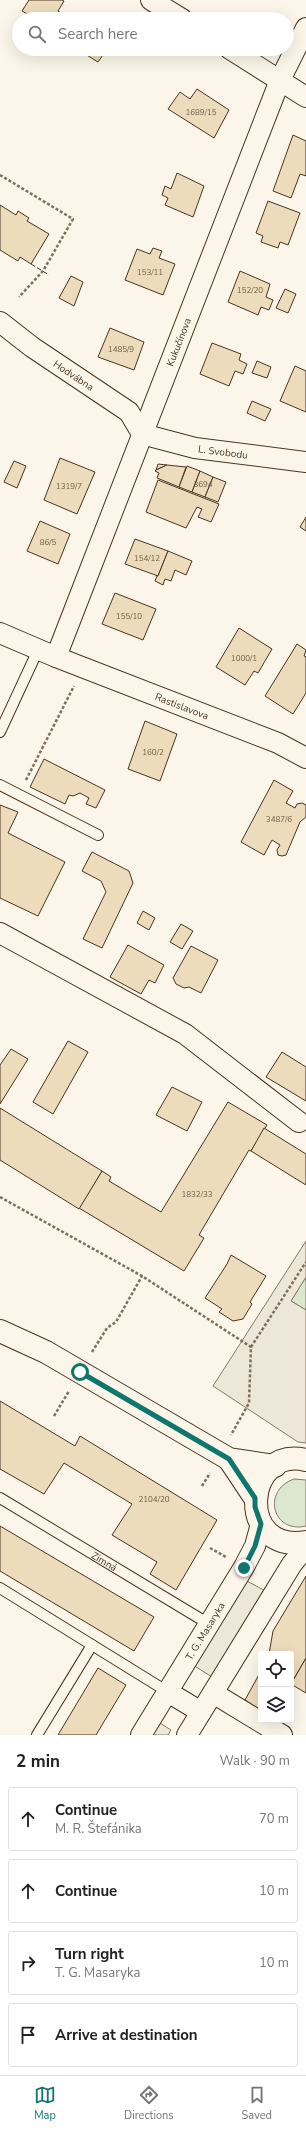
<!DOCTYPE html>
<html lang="en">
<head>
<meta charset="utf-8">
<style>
	:root { --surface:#fff; --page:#f2f2f2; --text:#202124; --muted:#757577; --line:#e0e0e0; --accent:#0f766e }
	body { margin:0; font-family:"Nunito Sans",sans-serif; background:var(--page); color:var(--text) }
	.controls { position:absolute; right:12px; bottom:12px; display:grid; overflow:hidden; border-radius:4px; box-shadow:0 4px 16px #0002 }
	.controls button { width:36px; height:36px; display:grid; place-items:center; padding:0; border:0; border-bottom:1px solid var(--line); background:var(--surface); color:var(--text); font:20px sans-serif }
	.stop { position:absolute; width:12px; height:12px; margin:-9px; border:3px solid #0f766e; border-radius:50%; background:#fff }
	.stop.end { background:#0f766e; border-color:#fff; box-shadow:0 1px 4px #0008 }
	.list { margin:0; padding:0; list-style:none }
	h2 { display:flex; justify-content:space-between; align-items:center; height:52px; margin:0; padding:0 16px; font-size:17px }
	h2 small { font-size:13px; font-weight:400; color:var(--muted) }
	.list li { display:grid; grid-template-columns:26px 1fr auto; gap:12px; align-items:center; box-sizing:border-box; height:64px; margin:0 8px 8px; padding:0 8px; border:1px solid var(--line); border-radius:4px }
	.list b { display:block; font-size:15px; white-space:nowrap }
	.list p { margin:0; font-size:13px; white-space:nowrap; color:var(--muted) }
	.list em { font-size:13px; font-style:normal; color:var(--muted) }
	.icon { flex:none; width:22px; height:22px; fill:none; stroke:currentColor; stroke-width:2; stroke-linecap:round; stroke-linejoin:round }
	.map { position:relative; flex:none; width:306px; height:1735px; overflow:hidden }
	.search { position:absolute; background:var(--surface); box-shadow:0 4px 16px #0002; left:12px; right:12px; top:12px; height:44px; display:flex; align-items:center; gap:10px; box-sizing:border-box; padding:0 14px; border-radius:22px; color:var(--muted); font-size:15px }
	.sheet { height:340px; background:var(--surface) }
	nav { display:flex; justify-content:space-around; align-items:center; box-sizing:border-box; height:56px; border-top:1px solid var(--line); background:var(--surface); font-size:11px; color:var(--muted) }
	nav a { display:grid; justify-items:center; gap:2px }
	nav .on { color:var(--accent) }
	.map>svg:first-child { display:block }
</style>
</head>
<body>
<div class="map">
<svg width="306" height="1735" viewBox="0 0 306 1735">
	<rect width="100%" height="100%" fill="#fbf6e9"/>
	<!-- green -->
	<g fill="#dce7d0" stroke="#887966">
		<path d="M306 1277V1310L291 1301Z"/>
		<path d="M294 1479 306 1480V1526C273 1534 261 1491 294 1479Z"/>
	</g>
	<!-- parking -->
	<g fill="#ede7d9" stroke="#887966">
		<path d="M306 1241V1277L291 1301 306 1310V1443L298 1442 213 1386Z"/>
		<path d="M245 1580 273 1595 220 1682 193 1665Z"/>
		<path d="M152 1718 171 1730 168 1735H141Z"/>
	</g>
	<!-- building -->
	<g fill="#ecdcbc" stroke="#4a3520">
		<path d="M29 0H62L64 1 58 11 68 18 36 19 22 11Z"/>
		<path d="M77 49H107L98 62Z"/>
		<path d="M197 89 229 110 214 138 168 109 180 92 190 99Z"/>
		<path d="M293 135 306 141V176L300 174 291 198 273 191Z"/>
		<path d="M177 173 204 186 193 217 165 205 168 198 162 195 165 186 171 189Z"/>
		<path d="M268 201 300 213 288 245 280 242 278 248 261 242 263 236 256 233Z"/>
		<path d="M0 205 16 215 18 211 29 218 27 221 49 234 31 264 20 257 18 261 0 250Z"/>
		<path d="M153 248 162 251 159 258 175 264 163 295 125 280 137 249 150 254Z"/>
		<path d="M240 271 270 284 266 297 273 300 269 310 261 307 258 315 228 302Z"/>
		<path d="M71 276 83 282 74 306 59 298Z"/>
		<path d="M285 289 296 294 288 313 276 308Z"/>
		<path d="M110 328 144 342 134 370 98 357Z"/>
		<path d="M212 343 241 354 239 360 247 364 243 374 235 371 229 386 200 374Z"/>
		<path d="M257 361 271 367 267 378 252 373Z"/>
		<path d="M295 366 306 371V412L280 401Z"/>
		<path d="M252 401 271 409 265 421 247 413Z"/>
		<path d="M60 458 95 472 77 514 44 500Z"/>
		<path d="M14 461 26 466 17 488 4 482Z"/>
		<path d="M158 464 167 465 156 470Z"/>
		<path d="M167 465 186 467 179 487 157 478 159 473 155 471 156 470Z"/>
		<path d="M187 466 200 471 192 492 179 487Z"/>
		<path d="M200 471 213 477 205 497 192 492Z"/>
		<path d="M213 477 226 482 218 502 205 497Z"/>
		<path d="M158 480 219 504 211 522 198 517 202 509 197 507 186 528 146 512Z"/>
		<path d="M306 517V531L300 527Z"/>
		<path d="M40 521 70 534 58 564 27 551Z"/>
		<path d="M135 539 168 551 158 576 125 564Z"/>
		<path d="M168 551 192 561 186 575 175 570 171 581 165 579 163 585 155 581 157 576H158Z"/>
		<path d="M115 593 156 609 143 640 102 624Z"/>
		<path d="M239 628 272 649 258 673 254 671 245 685 216 667Z"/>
		<path d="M297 644 306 650 304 656 306 657V693L293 714 265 696Z"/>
		<path d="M145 721 177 734 160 781 128 769Z"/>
		<path d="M44 759 105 790 96 808 86 804 89 798 80 793 73 796 69 795 65 804 30 787Z"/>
		<path d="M274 780 293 791 286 803 295 808 297 804 302 803 306 805V817L300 822 286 855 282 856 278 855 277 850 280 845 272 840 264 855 241 842Z"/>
		<path d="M0 805 18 812 8 833 65 862 38 916 0 898Z"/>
		<path d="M92 852 129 871 133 883 102 948 83 939 106 892 101 881 82 871Z"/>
		<path d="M143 911 155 918 149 930 137 923Z"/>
		<path d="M181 924 193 931 182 949 170 942Z"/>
		<path d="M128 945 164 965 155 983 149 980 141 994 110 977Z"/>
		<path d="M191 946 218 960 201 993 189 987 184 988 176 984 173 978Z"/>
		<path d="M68 1041 88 1052 53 1114 33 1102Z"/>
		<path d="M11 1049 28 1059 0 1104V1065Z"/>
		<path d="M282 1052 306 1067V1101L266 1077Z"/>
		<path d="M172 1087 202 1102 187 1131 156 1115Z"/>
		<path d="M228 1102 267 1125 251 1151 249 1150 199 1235 204 1238 184 1271 79 1208 102 1171 111 1177 109 1181 161 1212Z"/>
		<path d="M0 1108 102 1171 79 1209 0 1160Z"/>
		<path d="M264 1128 306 1154V1185L251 1151Z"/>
		<path d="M231 1255 266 1276 250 1302 252 1304 243 1319 233 1321 219 1312 222 1309 205 1298 227 1264Z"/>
		<path d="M0 1401 75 1446 80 1436 217 1520 176 1590 150 1574 157 1562 112 1535 132 1504 64 1463 44 1494 0 1469Z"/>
		<path d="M0 1526 154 1617 134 1651 0 1571Z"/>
		<path d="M306 1576V1658L291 1684V1654H269L273 1631Z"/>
		<path d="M306 1658V1693L291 1684Z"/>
		<path d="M98 1668 126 1685 96 1735H58Z"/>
		<path d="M261 1671V1711L245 1700Z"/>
	</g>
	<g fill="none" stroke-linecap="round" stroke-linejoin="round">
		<!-- lane casing -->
		<g stroke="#4a3520" stroke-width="12">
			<g id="lane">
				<path d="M0 732 38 650"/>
				<path d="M0 785 98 835"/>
				<path id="s1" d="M0 1498 209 1624"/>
				<path d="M0 1588 168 1692"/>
				<path d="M37 1735 92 1645"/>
			</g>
		</g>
		<!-- street casing -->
		<g stroke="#4a3520" stroke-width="22">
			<g id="street">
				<path d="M151 0 182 19"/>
				<path d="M230 49 306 97"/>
				<path id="s2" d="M0 322 32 347 129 412 142 434 195 448 306 462"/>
				<path id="s3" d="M0 633 56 657 278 743 306 758"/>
				<path id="s4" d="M56 657 280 80 306 28"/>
				<path d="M0 933 185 1034 299 1122"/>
				<path d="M168 1692 201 1712"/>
				<path d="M213 1693 282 1735"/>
				<path id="s5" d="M141 1735 244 1567 255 1546 261 1524"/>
				<path d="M187 1735 292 1564 306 1547"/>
			</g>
		</g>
		<!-- secondary casing -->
		<g stroke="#4a3520" stroke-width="24">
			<g id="secondary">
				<path d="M0 1331 46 1352 229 1459 275 1466"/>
				<path d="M229 1459 255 1498"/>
				<path d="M306 1460C244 1445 235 1554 306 1542"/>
			</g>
		</g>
		<!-- path -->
		<g stroke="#7f6f5c" stroke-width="2.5" stroke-dasharray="3 2" stroke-linecap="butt">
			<path d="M0 175 73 219 43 271 19 297"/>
			<path d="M26 780 74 686"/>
			<path d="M0 1197 142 1276 251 1347 249 1403 231 1435"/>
			<path d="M251 1347 306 1262"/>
			<path d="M92 1352 107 1328 116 1322 142 1276"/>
			<path d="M54 1416 69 1391"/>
			<path d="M202 1486 210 1473"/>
			<path d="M210 1548 226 1557"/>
		</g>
		<!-- lane -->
		<use href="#lane" stroke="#fbf6e9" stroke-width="10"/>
		<!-- street -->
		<use href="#street" stroke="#fbf6e9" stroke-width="20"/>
		<!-- secondary -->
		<use href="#secondary" stroke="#fbf6e9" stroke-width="22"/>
		<!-- fence -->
		<path stroke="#4a3520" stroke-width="1" stroke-dasharray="5 2" stroke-linecap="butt" d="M31 264 49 275"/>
	</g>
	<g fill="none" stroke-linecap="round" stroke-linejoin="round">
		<!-- route -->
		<path stroke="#0f766e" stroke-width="5" d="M80 1372 229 1459 255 1498V1507L261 1524 255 1546 244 1568"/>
	</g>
	<g text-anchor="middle" stroke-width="3" stroke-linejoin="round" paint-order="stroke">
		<!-- number labels -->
		<g font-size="8" fill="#725f47">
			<text x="201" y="115">1689/15</text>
			<text x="150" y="275">153/11</text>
			<text x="250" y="293">152/20</text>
			<text x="121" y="352">1485/9</text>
			<text x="203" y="487">3694</text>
			<text x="69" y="489">1319/7</text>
			<text x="48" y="545">86/5</text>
			<text x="147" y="561">154/12</text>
			<text x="129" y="619">155/10</text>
			<text x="244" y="661">1000/1</text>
			<text x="153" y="755">160/2</text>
			<text x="279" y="822">3487/6</text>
			<text x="197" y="1197">1832/33</text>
			<text x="154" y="1502">2104/20</text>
		</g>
		<!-- street labels -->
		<g font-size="10" fill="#4a3520" stroke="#fbf6e9">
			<text dy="4" stroke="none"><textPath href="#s4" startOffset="338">Kukučínova</textPath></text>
			<text dy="4" stroke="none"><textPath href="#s2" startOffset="91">Hodvábna</textPath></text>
			<text dy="4" stroke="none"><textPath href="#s2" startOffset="266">L. Svobodu</textPath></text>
			<text dy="4" stroke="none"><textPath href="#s3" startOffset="196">Rastislavova</textPath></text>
			<text dy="4" stroke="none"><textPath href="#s1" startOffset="122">Zimná</textPath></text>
			<text dy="4" stroke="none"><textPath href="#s5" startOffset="122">T. G. Masaryka</textPath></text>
		</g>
	</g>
</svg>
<div class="controls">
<button><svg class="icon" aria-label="locate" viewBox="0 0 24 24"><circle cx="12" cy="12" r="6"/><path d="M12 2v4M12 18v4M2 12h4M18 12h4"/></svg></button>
<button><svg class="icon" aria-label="layers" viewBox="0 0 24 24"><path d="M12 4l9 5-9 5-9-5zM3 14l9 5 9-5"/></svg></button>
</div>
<div class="stop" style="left:80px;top:1372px"></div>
<div class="stop end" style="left:244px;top:1568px"></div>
<div class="search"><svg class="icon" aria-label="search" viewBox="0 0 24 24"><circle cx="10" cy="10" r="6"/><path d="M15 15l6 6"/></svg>Search here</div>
</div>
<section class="sheet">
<h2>2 min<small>Walk · 90 m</small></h2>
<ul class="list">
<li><svg class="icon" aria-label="ahead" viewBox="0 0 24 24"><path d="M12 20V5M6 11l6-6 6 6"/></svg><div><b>Continue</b><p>M. R. Štefánika</p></div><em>70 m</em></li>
<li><svg class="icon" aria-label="ahead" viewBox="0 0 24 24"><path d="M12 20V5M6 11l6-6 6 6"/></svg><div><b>Continue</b></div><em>10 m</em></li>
<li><svg class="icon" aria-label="right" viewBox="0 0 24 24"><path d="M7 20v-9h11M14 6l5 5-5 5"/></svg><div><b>Turn right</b><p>T. G. Masaryka</p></div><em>10 m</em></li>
<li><svg class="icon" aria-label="arrive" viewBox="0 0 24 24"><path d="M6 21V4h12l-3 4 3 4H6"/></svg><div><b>Arrive at destination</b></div></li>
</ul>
</section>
<nav>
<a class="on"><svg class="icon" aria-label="map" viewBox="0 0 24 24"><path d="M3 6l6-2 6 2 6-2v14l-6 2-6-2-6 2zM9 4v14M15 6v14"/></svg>Map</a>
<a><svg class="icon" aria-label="directions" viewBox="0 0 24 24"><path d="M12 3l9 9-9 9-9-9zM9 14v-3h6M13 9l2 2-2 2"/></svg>Directions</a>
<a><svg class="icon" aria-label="saved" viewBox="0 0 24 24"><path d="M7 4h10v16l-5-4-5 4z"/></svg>Saved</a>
</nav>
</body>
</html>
